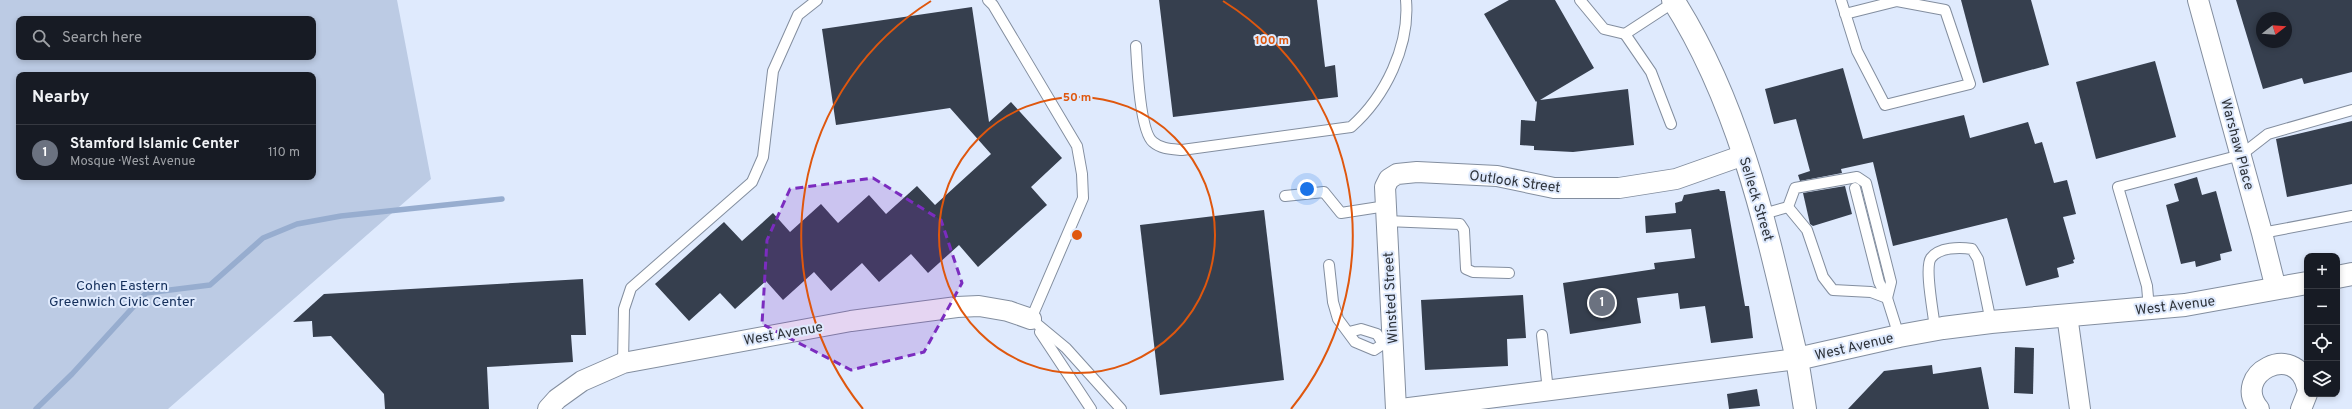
<!DOCTYPE html>
<html lang="en">
<head>
<meta charset="utf-8">
<style>
	:root { --surface:#171b24; --page:#242831; --text:#f1f3f6; --muted:#9ea1a6; --line:#363941; --accent:#9f6d22 }
	body { margin:0; font-family:Overpass,sans-serif; background:var(--page); color:var(--text) }
	.controls { position:absolute; right:12px; bottom:12px; display:grid; overflow:hidden; border-radius:8px; box-shadow:0 2px 6px #0003 }
	.controls button { width:36px; height:36px; display:grid; place-items:center; padding:0; border:0; border-bottom:1px solid var(--line); background:var(--surface); color:var(--text); font:20px sans-serif }
	.compass { position:absolute; left:2256px; top:12px; width:36px; height:36px; border-radius:50%; background:var(--surface); box-shadow:0 2px 6px #0003; rotate:73deg }
	.you { position:absolute; left:1307px; top:189px; width:14px; height:14px; margin:-10px; border:3px solid #fff; border-radius:50%; background:#1a73e8; box-shadow:0 0 0 6px #1a73e833 }
	.badge { display:grid; place-items:center; width:26px; height:26px; border-radius:50%; background:var(--accent); color:#fff; font-size:13px; font-weight:700 }
	.pin { position:absolute; translate:-50% -50%; border:2px solid #fff; box-shadow:0 1px 4px #0006 }
	.list { margin:0; padding:0; list-style:none }
	h2 { display:flex; justify-content:space-between; align-items:center; height:52px; margin:0; padding:0 16px; font-size:17px }
	h2 small { font-size:13px; font-weight:400; color:var(--muted) }
	.list li { display:grid; grid-template-columns:26px 1fr auto; gap:12px; align-items:center; box-sizing:border-box; height:56px; padding:0 16px; border-top:1px solid var(--line) }
	.list b { display:block; font-size:15px; white-space:nowrap }
	.list p { margin:0; font-size:13px; white-space:nowrap; color:var(--muted) }
	.list em { font-size:13px; font-style:normal; color:var(--muted) }
	.icon { flex:none; width:22px; height:22px; fill:none; stroke:currentColor; stroke-width:2; stroke-linecap:round; stroke-linejoin:round }
	.map { position:relative; flex:none; width:2352px; height:409px; overflow:hidden }
	.search { position:absolute; background:var(--surface); box-shadow:0 2px 6px #0003; left:16px; top:16px; width:300px; height:44px; display:flex; align-items:center; gap:10px; box-sizing:border-box; padding:0 14px; border-radius:8px; color:var(--muted); font-size:15px }
	.panel { position:absolute; background:var(--surface); box-shadow:0 2px 6px #0003; left:16px; top:72px; width:300px; height:108px; border-radius:8px }
	.map>svg:first-child { display:block }
</style>
</head>
<body>
<div class="map">
<svg width="2352" height="409" viewBox="0 0 2352 409">
	<rect width="100%" height="100%" fill="#dfeafd"/>
	<!-- green -->
	<path fill="#bccbe4" fill-rule="evenodd" d="M0 0H397L431 179 168 409H0ZM19 19H313V57H19ZM19 75H313V177H19Z"/>
	<g fill="none" stroke-linecap="round" stroke-linejoin="round">
		<!-- stream -->
		<path stroke="#97adcf" stroke-width="5.5" d="M36 409 72 374 146 293 210 285 263 238 297 224 341 216 502 199"/>
	</g>
	<!-- building -->
	<g fill="#363f4e" fill-rule="evenodd">
		<path d="M1159 0H1317L1325 67 1335 65 1338 97 1173 117Z"/>
		<path d="M1509 0H1555L1594 68 1540 100 1628 89 1634 145 1573 152 1534 150V146L1520 145 1521 120 1535 121 1537 101 1536 102 1484 14Z"/>
		<path d="M1961 0H2031L2049 65 1983 83Z"/>
		<path d="M2236 0H2352V72L2304 84 2302 78 2263 89ZM2262 18H2286V42H2262Z"/>
		<path d="M972 7 989 122 1011 102 1062 158 1031 187 1047 205 978 267 959 245 928 273 911 254 879 282 862 263 831 291 814 272 783 300 766 281 735 309 720 293 689 321 655 284 724 222 742 241 773 213 790 232 821 204 838 223 869 195 886 214 917 186 935 205 991 154 950 108 836 125 822 29Z"/>
		<path d="M2155 61 2176 137 2096 159 2076 82Z"/>
		<path d="M1843 68 1863 139 1964 115 1970 138 2028 122 2035 144 2042 142 2054 183 2067 180 2076 214 2063 217 2075 259 2073 260 2074 263 2057 268 2059 277 2026 286 2007 218 1893 246 1873 162 1841 169 1842 173 1800 181 1798 175 1810 171 1796 119 1774 124 1765 89Z"/>
		<path d="M2352 121V184L2287 197 2276 139Z"/>
		<path d="M2197 177 2202 195 2216 191 2232 251 2220 254 2221 260 2196 267 2195 261 2181 264 2166 205 2179 201 2174 184Z"/>
		<path d="M1845 186 1852 214 1813 226 1810 224 1803 193Z"/>
		<path d="M1719 189 1720 191H1725L1745 306H1749L1753 338 1711 343 1705 306 1680 309 1678 293 1637 298 1641 323 1570 334 1563 283 1655 269 1654 263 1695 258 1691 229 1646 233 1645 216 1676 213 1675 203 1682 201 1684 195Z"/>
		<path d="M1264 210 1284 380 1160 395 1140 225Z"/>
		<path d="M583 279 586 335H571L573 362 487 367 489 409H385L384 394 331 336 313 337 312 321 293 322 324 294Z"/>
		<path d="M1523 295 1526 338 1507 339 1508 366 1425 370 1421 300Z"/>
		<path d="M2015 347 2034 348 2033 394 2014 393Z"/>
		<path d="M1932 365 1933 374 1981 367 1989 409H1848L1884 371Z"/>
		<path d="M1757 389 1760 406 1729 409 1727 394Z"/>
	</g>
	<g fill="none" stroke-linecap="round" stroke-linejoin="round">
		<!-- service casing -->
		<g stroke="#838e9f" stroke-width="12">
			<g id="service">
				<path d="M988 0 993 5 1077 146 1082 174 1083 198 1031 319"/>
				<path d="M1580 0 1604 29 1625 34"/>
				<path d="M1841 0 1857 51 1885 105 1970 84 1945 10 1897 1 1845 14"/>
				<path d="M1136 46C1137 64 1140 132 1153 142 1161 149 1171 149 1182 150L1351 127C1385 97 1410 46 1406 0"/>
				<path d="M1671 124 1651 72 1625 34 1674 2"/>
				<path d="M1857 177 1866 183 1891 282 1887 298 1871 292 1833 290 1823 277 1807 230 1788 207 1795 188Z"/>
				<path d="M1855 188 1879 282 1887 298 1899 336"/>
				<path d="M1285 196 1324 192 1341 213 1386 206"/>
				<path d="M1763 214 1788 207"/>
				<path d="M1386 221 1460 224 1464 230 1466 269 1473 272 1509 273"/>
				<path d="M2262 233 2352 216"/>
				<path d="M1329 265 1333 302 1338 319 1355 342 1374 350 1383 344H1392"/>
				<path d="M2149 309 2147 286 2118 187 2241 155 2268 134 2352 110"/>
				<path d="M1031 319 1066 348 1121 409"/>
				<path d="M1935 329C1934 315 1924 268 1931 258 1939 247 1960 247 1972 249L1978 259 1991 322"/>
				<path d="M1040 332 1091 409"/>
				<path d="M1349 332 1361 329 1377 334 1383 344"/>
				<path d="M1542 335 1548 391"/>
				<path d="M623 363 624 309 631 288 752 182 763 157 773 71 798 15 817 0"/>
			</g>
		</g>
		<!-- minor casing -->
		<g stroke="#838e9f" stroke-width="22">
			<g id="minor">
				<path d="M2198 0 2262 233 2276 289"/>
				<path d="M2067 315 2080 409"/>
				<path d="M548 409 557 399 582 381 623 363 851 321 957 307 979 306 1008 311 1031 319"/>
				<path d="M1396 409 1385 187 1389 179 1397 174 1417 172 1497 176 1554 188H1619L1676 179 1744 155"/>
				<path d="M1401 409 1797 359"/>
				<path d="M2259 409C2230 374 2296 340 2307 387"/>
				<path d="M2301 409 2307 394"/>
			</g>
		</g>
		<!-- tertiary casing -->
		<g stroke="#838e9f" stroke-width="24">
			<path id="tertiary" d="M1673 0C1742 108 1768 236 1797 359"/>
		</g>
		<!-- secondary casing -->
		<g stroke="#838e9f" stroke-width="24">
			<g id="secondary">
				<path d="M2337 277 2352 274"/>
				<path d="M1805 409 1797 359 1899 336 1943 328 1991 322 2185 305 2307 283"/>
			</g>
		</g>
		<!-- service -->
		<use href="#service" stroke="#fff" stroke-width="10"/>
		<!-- minor -->
		<use href="#minor" stroke="#fff" stroke-width="20"/>
		<!-- tertiary -->
		<use href="#tertiary" stroke="#fff" stroke-width="22"/>
		<!-- secondary -->
		<use href="#secondary" stroke="#fff" stroke-width="22"/>
	</g>
	<!-- marked area -->
	<path fill="#7b2cbf" fill-opacity="0.2" stroke="#7b2cbf" stroke-width="3" stroke-dasharray="8 5" stroke-linejoin="round" d="M873 178 941 220 962 283 924 352 851 370 762 324 767 240 790 189Z"/>
	<!-- distance rings -->
	<g fill="none" stroke="#df570e" stroke-width="2">
		<circle cx="1077" cy="235" r="138"/>
		<path d="M863 409A276 276 0 0 1 931 1M1223 1A276 276 0 0 1 1291 409"/>
	</g>
	<g text-anchor="middle" stroke-width="4" stroke-linejoin="round" paint-order="stroke">
		<!-- street labels -->
		<g font-size="14" fill="#2d3239" stroke="#dfeafd">
			<text transform="translate(2238 144) rotate(75)" y="5">Warshaw Place</text>
			<text transform="translate(1515 181) rotate(8)" y="5">Outlook Street</text>
			<text transform="translate(1757 199) rotate(73)" y="5">Selleck Street</text>
			<text transform="translate(1390 298) rotate(-93)" y="5">Winsted Street</text>
			<text transform="translate(2175 305) rotate(-7)" y="5">West Avenue</text>
			<text transform="translate(783 333) rotate(-10)" y="5">West Avenue</text>
			<text transform="translate(1854 346) rotate(-13)" y="5">West Avenue</text>
		</g>
		<!-- park labels -->
		<g font-size="14" fill="#132e5a" stroke="#dfeafd">
			<text x="122" y="290">Cohen Eastern<tspan x="122" dy="16">Greenwich Civic Center</tspan></text>
		</g>
	</g>
	<circle cx="1077" cy="235" r="6" fill="#df570e" stroke="#dfeafd" stroke-width="2"/>
	<g font-size="12" text-anchor="middle" font-weight="bold" fill="#df570e" stroke="#dfeafd" stroke-width="4" stroke-linejoin="round" paint-order="stroke">
		<text x="1272" y="44">100 m</text>
		<text x="1077" y="101">50 m</text>
	</g>
</svg>
<div class="controls">
<button>+</button>
<button>−</button>
<button><svg class="icon" aria-label="locate" viewBox="0 0 24 24"><circle cx="12" cy="12" r="6"/><path d="M12 2v4M12 18v4M2 12h4M18 12h4"/></svg></button>
<button><svg class="icon" aria-label="layers" viewBox="0 0 24 24"><path d="M12 4l9 5-9 5-9-5zM3 14l9 5 9-5"/></svg></button>
</div>
<svg class="compass" viewBox="-18 -18 36 36"><path d="M0-13l5 13h-10z" fill="#e53935"/><path d="M0 13l5-13h-10z" fill="#9ea1a6"/></svg>
<div class="you"></div>
<div class="pin badge" style="left:1602px;top:303px;background:#6b7280">1</div>
<div class="search"><svg class="icon" aria-label="search" viewBox="0 0 24 24"><circle cx="10" cy="10" r="6"/><path d="M15 15l6 6"/></svg>Search here</div>
<section class="panel">
<h2>Nearby<small></small></h2>
<ul class="list">
<li><span class="badge" style="background:#6b7280">1</span><div><b>Stamford Islamic Center</b><p>Mosque · West Avenue</p></div><em>110 m</em></li>
</ul>
</section>
</div>
</body>
</html>
